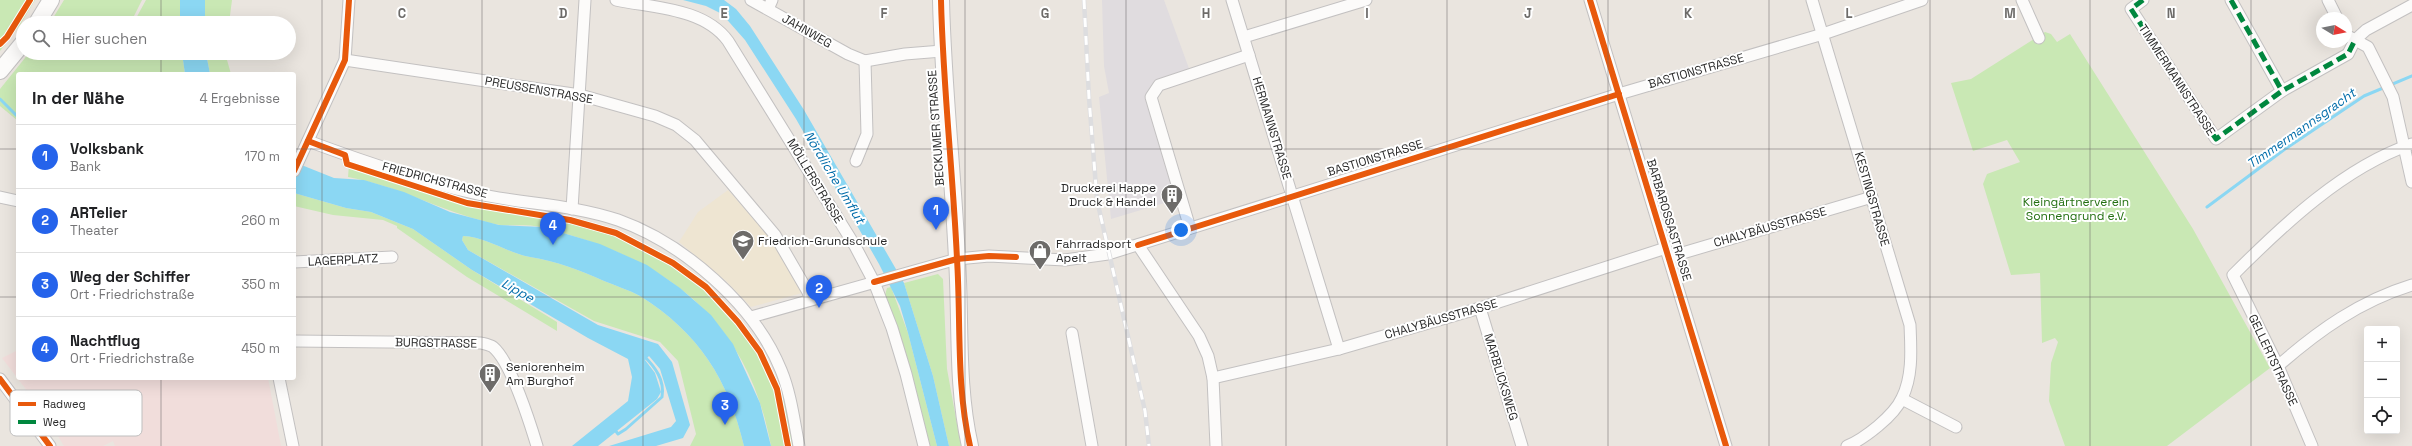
<!DOCTYPE html>
<html lang="de">
<head>
<meta charset="utf-8">
<style>
	:root { --surface:#fff; --page:#f6f6f6; --text:#202124; --muted:#757577; --line:#e0e0e0; --accent:#2563eb }
	body { margin:0; font-family:"Space Grotesk",sans-serif; background:var(--page); color:var(--text) }
	.controls { position:absolute; right:12px; bottom:12px; display:grid; overflow:hidden; border-radius:4px; box-shadow:0 4px 16px #0002 }
	.controls button { width:36px; height:36px; display:grid; place-items:center; padding:0; border:0; border-bottom:1px solid var(--line); background:var(--surface); color:var(--text); font:20px sans-serif }
	.compass { position:absolute; left:2316px; top:12px; width:36px; height:36px; border-radius:50%; background:var(--surface); box-shadow:0 4px 16px #0002; rotate:100deg }
	.you { position:absolute; left:1181px; top:230px; width:14px; height:14px; margin:-10px; border:3px solid #fff; border-radius:50%; background:#1a73e8; box-shadow:0 0 0 6px #1a73e833 }
	.badge { display:grid; place-items:center; width:26px; height:26px; border-radius:50%; background:var(--accent); color:#fff; font-size:13px; font-weight:700 }
	.pin { position:absolute; translate:-50% -33px; filter:drop-shadow(0 1px 2px #0008) }
	.pin::after { content:''; position:absolute; top:21px; width:14px; height:12px; background:inherit; clip-path:polygon(0 0,100% 0,50% 100%) }
	.list { margin:0; padding:0; list-style:none }
	h2 { display:flex; justify-content:space-between; align-items:center; height:52px; margin:0; padding:0 16px; font-size:17px }
	h2 small { font-size:13px; font-weight:400; color:var(--muted) }
	.list li { display:grid; grid-template-columns:26px 1fr auto; gap:12px; align-items:center; box-sizing:border-box; height:64px; padding:0 16px; border-top:1px solid var(--line) }
	.list b { display:block; font-size:15px; white-space:nowrap }
	.list p { margin:0; font-size:13px; white-space:nowrap; color:var(--muted) }
	.list em { font-size:13px; font-style:normal; color:var(--muted) }
	.icon { flex:none; width:22px; height:22px; fill:none; stroke:currentColor; stroke-width:2; stroke-linecap:round; stroke-linejoin:round }
	.map { position:relative; flex:none; width:2412px; height:446px; overflow:hidden }
	.search { position:absolute; background:var(--surface); box-shadow:0 4px 16px #0002; left:16px; top:16px; width:280px; height:44px; display:flex; align-items:center; gap:10px; box-sizing:border-box; padding:0 14px; border-radius:22px; color:var(--muted); font-size:15px }
	.panel { position:absolute; background:var(--surface); box-shadow:0 4px 16px #0002; left:16px; top:72px; width:280px; height:308px; border-radius:4px }
	.map>svg:first-child { display:block }
</style>
</head>
<body>
<div class="map">
<svg width="2412" height="446" viewBox="0 0 2412 446">
	<rect width="100%" height="100%" fill="#eae5df"/>
	<!-- industrial -->
	<path fill="#e0dcdf" d="M1102 0H1164L1191 74 1159 85 1151 97 1181 198 1111 219 1099 97 1109 93 1104 66Z"/>
	<!-- education -->
	<path fill="#eee5d2" d="M728 190 772 240 802 293 751 307 726 281 679 242 698 212Z"/>
	<!-- medical -->
	<path fill="#f1dddb" d="M18 350V378H268L281 446H115L113 441 103 446H64L44 413 2 358Z"/>
	<!-- green -->
	<g fill="#c9e8b4">
		<path d="M0 0H35L20 25 0 51Z"/>
		<path d="M64 0H142L132 20 134 22 146 0H180V23H50Z"/>
		<path d="M205 0H232L229 23H205Z"/>
		<path d="M2045 32 2051 34 2057 42 2070 34 2193 229 2270 368 2167 446H2065L2049 401 2051 363 2058 342 2055 338 2042 343 2040 273 2011 275 1983 184 1987 174 2020 162 2007 140 1973 151 1951 83 1971 79Z"/>
		<path d="M29 53H182L185 74H18V121L0 106V89Z"/>
		<path d="M206 53H225L231 74H210Z"/>
		<path d="M349 164C388 176 427 192 467 202 516 213 566 218 615 233 687 254 752 318 780 387 787 405 789 427 793 446H771C747 317 666 259 545 228 531 224 515 226 500 225 493 224 486 222 480 220 435 208 394 185 348 177Z"/>
		<path d="M294 193 346 208 371 212 413 229 472 270 557 322V331L467 277 397 228V226L383 220 333 215 294 206Z"/>
		<path d="M463 236C487 237 507 253 530 257 556 261 580 270 604 281 616 286 629 290 640 296 699 333 728 379 744 446H690L696 434 678 361 660 342 594 321 468 250 462 240Z"/>
		<path d="M938 274 943 279 947 369 961 446H949L933 376 904 283Z"/>
		<path d="M891 287 908 333 937 446H929L911 372 885 295 887 288Z"/>
	</g>
	<!-- water -->
	<g fill="#8bd7f3">
		<rect x="180" y="0" width="25" height="23"/>
		<path d="M683 0H724L736 9 750 26 804 110 904 283 933 376 949 446H937L908 333 900 306 879 264 796 119 745 40 722 14 706 6Z"/>
		<path d="M182 53H206L210 74H185Z"/>
		<path d="M294 162 334 178 364 180 404 192 450 212 499 225 543 227 600 244 647 265 680 288 711 315 733 344 760 403 771 446H744C728 379 699 333 640 296 629 290 616 286 604 281 580 270 556 261 530 257 507 253 487 237 463 236L462 240 468 250 598 325 658 344 672 362 690 425 683 438 656 446H609L671 427 676 421 660 369 649 356 645 360 655 373 661 392 657 399 598 446H572L628 401 632 377 628 359 588 338 472 270 413 229 371 212 346 208 294 193Z"/>
	</g>
	<g fill="none" stroke-linecap="round" stroke-linejoin="round">
		<!-- stream -->
		<g stroke="#8bd7f3" stroke-width="3">
			<path d="M0 99 18 117"/>
			<path d="M2207 207 2285 149 2364 96 2412 76"/>
			<path d="M615 430 618 434 626 429 662 397C665 380 655 367 644 356"/>
		</g>
		<!-- minor casing -->
		<g stroke="#c3c1c1" stroke-width="13">
			<g id="minor">
				<path d="M616 0C654 8 704 8 728 41L855 246 874 282 892 328 906 374 924 446"/>
				<path d="M751 0 848 54 865 61 905 54 942 51"/>
				<path d="M1232 0 1339 349"/>
				<path d="M1590 0 1726 446"/>
				<path d="M1812 0 1910 325C1911 349 1913 376 1902 398 1894 416 1864 439 1847 446"/>
				<path d="M2022 0 2039 38"/>
				<path d="M2143 0 2131 9 2216 139 2282 91 2348 54 2355 40 2366 30 2412 5"/>
				<path d="M2231 0 2282 91"/>
				<path d="M2328 0 2337 18"/>
				<path d="M768 9 772 0"/>
				<path d="M2346 35 2368 47 2393 97 2412 182"/>
				<path d="M1244 37 1366 0"/>
				<path d="M345 60 580 95 655 116 676 125 695 140 775 235 808 292 810 300"/>
				<path d="M308 141C362 161 417 180 473 193 521 204 571 204 618 220 683 243 755 305 781 370 791 394 794 421 799 446"/>
				<path d="M856 161 867 134 865 61"/>
				<path d="M294 171 345 60 349 0"/>
				<path d="M0 197 18 201"/>
				<path d="M572 209 585 0"/>
				<path d="M1190 228 1151 97 1159 85 1249 55"/>
				<path d="M1138 245 1199 336 1208 356 1213 378 1216 446"/>
				<path d="M1669 257 1872 197"/>
				<path d="M294 262 392 257"/>
				<path d="M1480 308 1522 446"/>
				<path d="M751 317 957 259 989 256 1065 260 1108 254 1619 94 1823 34 1922 0"/>
				<path d="M1072 333 1092 446"/>
				<path d="M294 341 481 343C485 344 490 345 493 347 511 362 530 423 537 446"/>
				<path d="M2278 366C2319 330 2360 301 2412 285"/>
				<path d="M279 378 293 446"/>
				<path d="M1213 378 1339 349 1480 308 1666 248"/>
				<path d="M0 379 50 446"/>
				<path d="M1902 399 1956 427"/>
				<path d="M2312 446 2278 366 2233 275C2283 225 2344 167 2412 144"/>
			</g>
		</g>
		<!-- secondary casing -->
		<g stroke="#c3c1c1" stroke-width="18">
			<g id="secondary">
				<path d="M941 0C943 87 953 173 957 259 961 322 956 385 970 446"/>
				<path d="M37 23 51 0"/>
				<path d="M0 71 23 43"/>
			</g>
		</g>
		<!-- minor -->
		<use href="#minor" stroke="#fcfbfa" stroke-width="11"/>
		<!-- secondary -->
		<use href="#secondary" stroke="#fcfbfa" stroke-width="16"/>
		<!-- rail casing -->
		<g stroke="#dddddf" stroke-width="4.5">
			<path id="rail" d="M1084 0 1089 98 1097 200 1145 411 1149 446"/>
		</g>
		<!-- rail -->
		<use href="#rail" stroke="#fff" stroke-width="3" stroke-dasharray="9" stroke-linecap="butt"/>
		<!-- quiet -->
		<g stroke="#00873e" stroke-width="5" stroke-dasharray="10 5" stroke-linecap="butt">
			<path d="M2143 0 2131 9 2216 139 2282 91 2348 54 2355 40"/>
			<path d="M2231 0 2282 91"/>
		</g>
		<!-- cycleway casing -->
		<g stroke="#fff" stroke-width="8">
			<g id="cycleway">
				<path d="M941 0C943 87 953 173 957 259 961 322 956 385 970 446"/>
				<path d="M1590 0 1726 446"/>
				<path d="M0 44 7 37 30 0"/>
				<path d="M308 141 345 155 347 164 467 203 570 220 616 233 673 263 706 287 738 322 760 352 777 389 788 446"/>
				<path d="M294 171 345 60 349 0"/>
				<path d="M1138 245 1619 94"/>
				<path d="M874 282 957 259 989 256 1016 257"/>
				<path d="M0 379 50 446"/>
			</g>
		</g>
		<!-- cycleway -->
		<use href="#cycleway" stroke="#e8590c" stroke-width="6"/>
	</g>
	<!-- grid -->
	<path fill="none" stroke="#6d6b69" stroke-width="1" stroke-opacity="0.55" d="M161 0V23M322 0V446M482 0V446M643 0V446M804 0V446M965 0V446M1126 0V446M1286 0V446M1447 0V446M1608 0V446M1769 0V446M1930 0V446M2090 0V446M2251 0V446M161 53V74M0 149H18M294 149H2412M0 297H18M294 297H2412M161 378V446"/>
	<!-- icons -->
	<defs>
		<g id="building-pin" transform="scale(1.15)"><path d="M0 17L-7.5 6A9.5 9.5 0 1 1 7.5 6Z" fill="#6d6b69" stroke="#fff"/><path d="M-4-6H4V6H1V3H-1V6H-4ZM-2.5-4.3h1.7v1.8h-1.7ZM.8-4.3h1.7v1.8H.8ZM-2.5-1h1.7V.8h-1.7ZM.8-1h1.7V.8H.8Z" fill="#fff"/></g>
		<g id="school-pin" transform="scale(1.15)"><path d="M0 17L-7.5 6A9.5 9.5 0 1 1 7.5 6Z" fill="#6d6b69" stroke="#fff"/><path d="M0-5L7-2L0 1L-7-2ZM-4 1L0 2.5L4 1V4Q0 6-4 4Z" fill="#fff"/></g>
		<g id="shop-pin" transform="scale(1.15)"><path d="M0 17L-7.5 6A9.5 9.5 0 1 1 7.5 6Z" fill="#6d6b69" stroke="#fff"/><path d="M-5-2.5h2.3a2.7 3.5 0 0 1 5.4 0H5L5.5 6h-11ZM-1.5-2.5h3a1.5 2.3 0 0 0-3 0Z" fill="#fff"/></g>
	</defs>
	<g fill-rule="evenodd">
		<use href="#building-pin" x="1172" y="195"/>
		<use href="#school-pin" x="743" y="241"/>
		<use href="#shop-pin" x="1040" y="251"/>
		<use href="#building-pin" x="490" y="374"/>
	</g>
	<g text-anchor="middle" stroke-width="4" stroke-linejoin="round" paint-order="stroke">
		<!-- street labels -->
		<g font-size="12" fill="#2a2a2a" stroke="#fff">
			<text transform="translate(807 31) rotate(30)" y="4">JAHNWEG</text>
			<text transform="translate(1696 71) rotate(-16)" y="4">BASTIONSTRASSE</text>
			<text transform="translate(2177 80) rotate(57)" y="4">TIMMERMANNSTRASSE</text>
			<text transform="translate(539 90) rotate(10)" y="4">PREUSSENSTRASSE</text>
			<text transform="translate(936 128) rotate(-94)" y="4">BECKUMER STRASSE</text>
			<text transform="translate(1272 128) rotate(73)" y="4">HERMANNSTRASSE</text>
			<text transform="translate(1375 158) rotate(-17)" y="4">BASTIONSTRASSE</text>
			<text transform="translate(435 180) rotate(15)" y="4">FRIEDRICHSTRASSE</text>
			<text transform="translate(815 181) rotate(59)" y="4">MÖLLERSTRASSE</text>
			<text transform="translate(1872 199) rotate(74)" y="4">KESTINGSTRASSE</text>
			<text transform="translate(1669 220) rotate(73)" y="4">BARBAROSSASTRASSE</text>
			<text transform="translate(1770 227) rotate(-16)" y="4">CHALYBÄUSSTRASSE</text>
			<text transform="translate(343 260) rotate(-3)" y="4">LAGERPLATZ</text>
			<text transform="translate(1441 319) rotate(-16)" y="4">CHALYBÄUSSTRASSE</text>
			<text transform="translate(436 343) rotate(1)" y="4">BURGSTRASSE</text>
			<text transform="translate(2273 360) rotate(65)" y="4">GELLERTSTRASSE</text>
			<text transform="translate(1501 377) rotate(73)" y="4">MARBLICKSWEG</text>
		</g>
		<!-- poi labels -->
		<g font-size="12" fill="#2a2a2a" stroke="#fff" text-anchor="start">
			<text x="1156" y="192" text-anchor="end">Druckerei Happe<tspan x="1156" dy="14">Druck &amp; Handel</tspan></text>
			<text x="758" y="245">Friedrich-Grundschule</text>
			<text x="1056" y="248">Fahrradsport<tspan x="1056" dy="14">Apelt</tspan></text>
			<text x="506" y="371">Seniorenheim<tspan x="506" dy="14">Am Burghof</tspan></text>
		</g>
		<!-- park labels -->
		<g font-size="12" fill="#247012" stroke="#fff">
			<text x="2076" y="206">Kleingärtnerverein<tspan x="2076" dy="14">Sonnengrund e.V.</tspan></text>
		</g>
		<!-- water labels -->
		<g font-size="13" font-style="italic" fill="#006ca9" stroke="#fff">
			<text transform="translate(2301 128) rotate(-35)" y="5">Timmermannsgracht</text>
			<text transform="translate(835 177) rotate(59)" y="5">Nördliche Umflut</text>
			<text transform="translate(518 290) rotate(29)" y="5">Lippe</text>
		</g>
	</g>
	<!-- legend -->
	<rect x="10" y="390" width="132" height="46" rx="6" fill="#fff" stroke="#bfbfbf" stroke-width="1"/>
	<rect x="18" y="402" width="18" height="4" fill="#e8590c"/>
	<rect x="18" y="420" width="18" height="4" fill="#00873e"/>
	<g font-size="11" fill="#2a2a2a">
		<text x="43" y="408">Radweg</text>
		<text x="43" y="426">Weg</text>
	</g>
	<g font-size="13" text-anchor="middle" font-weight="bold" fill="#6d6b69" stroke="#fff" stroke-width="4" stroke-linejoin="round" paint-order="stroke">
		<text x="402" y="18">C</text>
		<text x="563" y="18">D</text>
		<text x="724" y="18">E</text>
		<text x="884" y="18">F</text>
		<text x="1045" y="18">G</text>
		<text x="1206" y="18">H</text>
		<text x="1367" y="18">I</text>
		<text x="1528" y="18">J</text>
		<text x="1688" y="18">K</text>
		<text x="1849" y="18">L</text>
		<text x="2010" y="18">M</text>
		<text x="2171" y="18">N</text>
	</g>
</svg>
<div class="controls">
<button>+</button>
<button>−</button>
<button><svg class="icon" aria-label="locate" viewBox="0 0 24 24"><circle cx="12" cy="12" r="6"/><path d="M12 2v4M12 18v4M2 12h4M18 12h4"/></svg></button>
</div>
<svg class="compass" viewBox="-18 -18 36 36"><path d="M0-13l5 13h-10z" fill="#e53935"/><path d="M0 13l5-13h-10z" fill="#757577"/></svg>
<div class="you"></div>
<div class="pin badge" style="left:936px;top:230px">1</div>
<div class="pin badge" style="left:819px;top:308px">2</div>
<div class="pin badge" style="left:725px;top:425px">3</div>
<div class="pin badge" style="left:553px;top:245px">4</div>
<div class="search"><svg class="icon" aria-label="search" viewBox="0 0 24 24"><circle cx="10" cy="10" r="6"/><path d="M15 15l6 6"/></svg>Hier suchen</div>
<section class="panel">
<h2>In der Nähe<small>4 Ergebnisse</small></h2>
<ul class="list">
<li><span class="badge">1</span><div><b>Volksbank</b><p>Bank</p></div><em>170 m</em></li>
<li><span class="badge">2</span><div><b>ARTelier</b><p>Theater</p></div><em>260 m</em></li>
<li><span class="badge">3</span><div><b>Weg der Schiffer</b><p>Ort · Friedrichstraße</p></div><em>350 m</em></li>
<li><span class="badge">4</span><div><b>Nachtflug</b><p>Ort · Friedrichstraße</p></div><em>450 m</em></li>
</ul>
</section>
</div>
</body>
</html>
